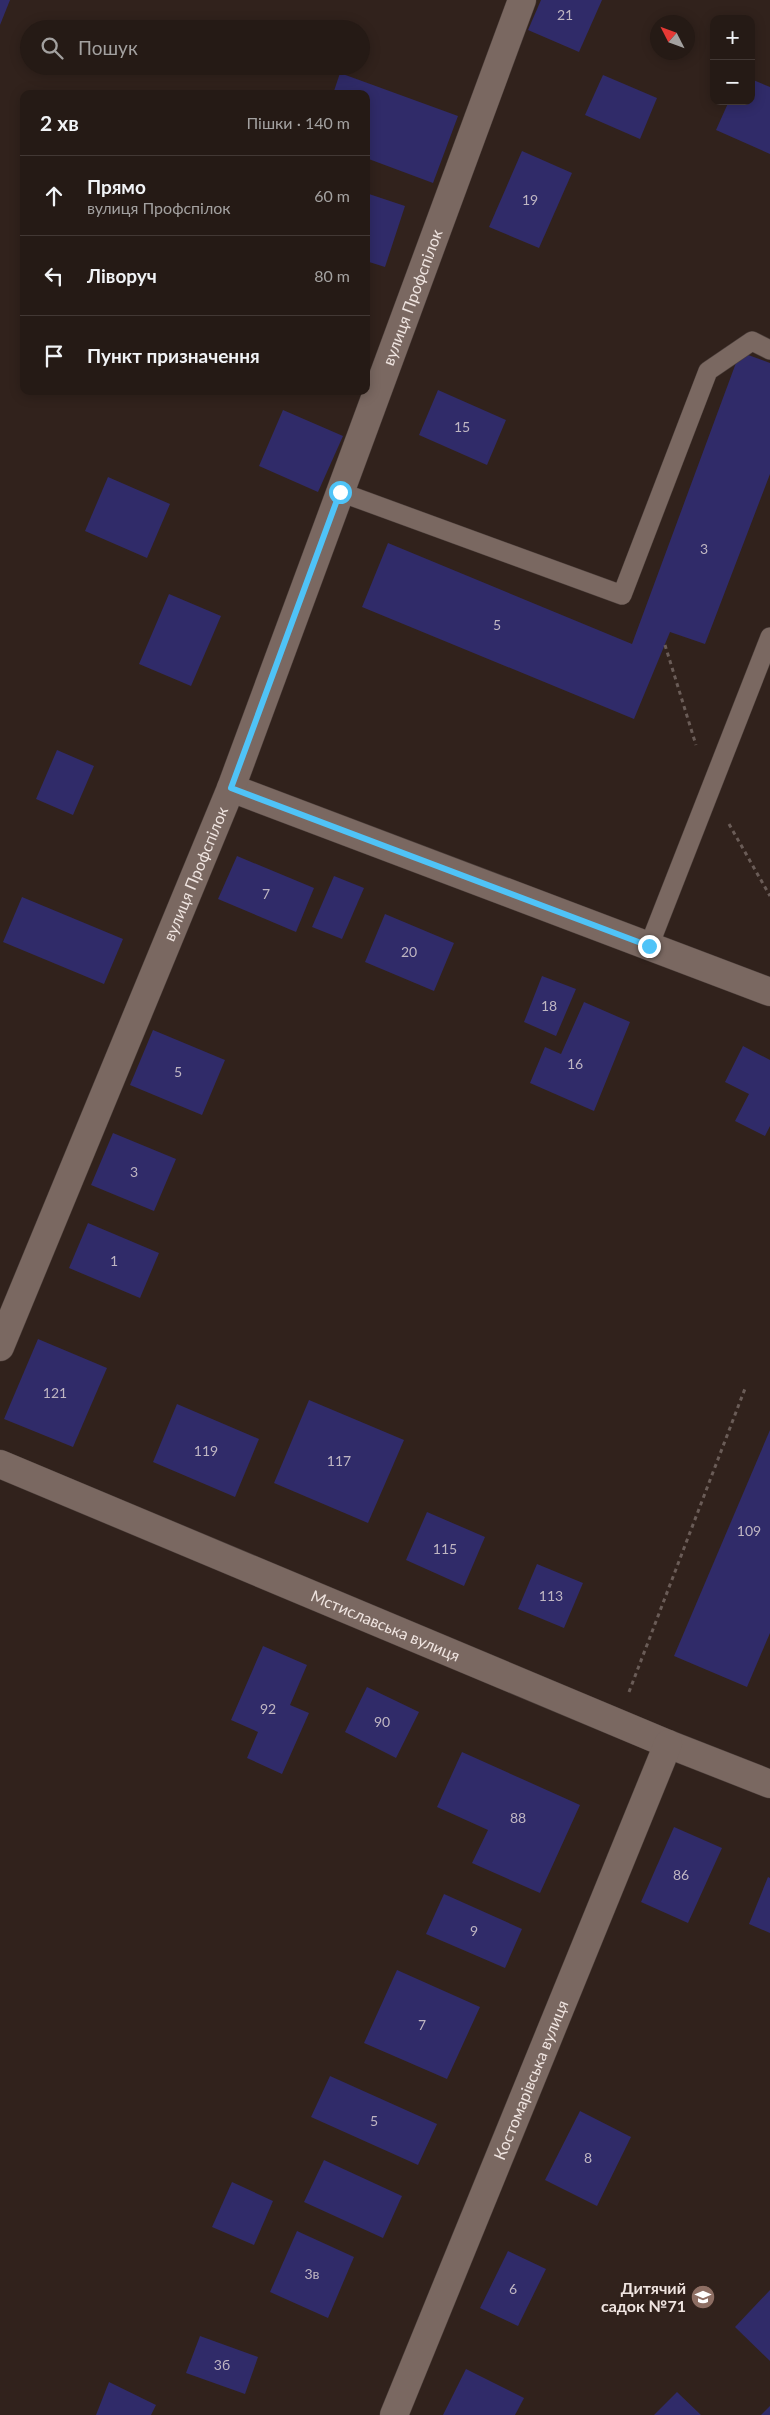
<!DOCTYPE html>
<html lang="uk">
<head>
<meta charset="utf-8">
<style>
	:root { --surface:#251a15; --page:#312722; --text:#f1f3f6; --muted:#a3a1a0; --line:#423834 }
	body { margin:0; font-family:Lato,sans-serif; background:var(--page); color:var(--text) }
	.controls { position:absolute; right:15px; top:15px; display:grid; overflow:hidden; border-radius:10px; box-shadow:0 2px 12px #0003 }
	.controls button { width:45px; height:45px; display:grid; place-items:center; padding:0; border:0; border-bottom:1px solid var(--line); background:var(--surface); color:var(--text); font:25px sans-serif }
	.compass { position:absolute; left:650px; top:15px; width:45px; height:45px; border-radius:50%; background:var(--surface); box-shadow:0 2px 12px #0003; rotate:312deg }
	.stop { position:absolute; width:15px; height:15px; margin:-11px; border:4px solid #4fc3f7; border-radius:50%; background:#fff }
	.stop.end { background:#4fc3f7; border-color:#fff; box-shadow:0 1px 5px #0008 }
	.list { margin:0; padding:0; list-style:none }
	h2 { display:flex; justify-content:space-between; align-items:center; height:65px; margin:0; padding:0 20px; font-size:21px }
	h2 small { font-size:16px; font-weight:400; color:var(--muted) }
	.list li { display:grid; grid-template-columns:32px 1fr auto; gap:15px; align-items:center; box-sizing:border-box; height:80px; padding:0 20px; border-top:1px solid var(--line) }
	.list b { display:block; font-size:19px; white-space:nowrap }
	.list p { margin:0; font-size:16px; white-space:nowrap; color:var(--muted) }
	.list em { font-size:16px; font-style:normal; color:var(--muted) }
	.icon { flex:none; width:28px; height:28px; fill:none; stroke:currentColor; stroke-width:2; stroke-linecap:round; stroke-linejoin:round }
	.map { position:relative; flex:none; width:770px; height:2415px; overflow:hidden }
	.search { position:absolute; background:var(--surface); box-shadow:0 2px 12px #0003; left:20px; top:20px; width:350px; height:55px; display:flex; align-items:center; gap:12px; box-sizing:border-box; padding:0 18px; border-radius:28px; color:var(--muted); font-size:19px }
	.panel { position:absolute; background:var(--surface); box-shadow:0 2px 12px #0003; left:20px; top:90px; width:350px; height:305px; border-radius:10px }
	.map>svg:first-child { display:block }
</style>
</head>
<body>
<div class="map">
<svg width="770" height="2415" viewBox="0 0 770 2415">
	<rect width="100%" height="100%" fill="#31221c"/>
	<!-- building -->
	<g fill="#302b69">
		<path d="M0 0H10L0 25Z"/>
		<path d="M541 0H602L579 52 528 30Z"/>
		<path d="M340 73 458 116 433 183 366 158V94H333Z"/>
		<path d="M603 75 657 98 640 139 585 115Z"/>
		<path d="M751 79 770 87V154L716 130 729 101H751Z"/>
		<path d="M522 151 572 173 539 248 489 227Z"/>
		<path d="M366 193 405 206 385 267 366 261Z"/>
		<path d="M740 352 770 363V474L705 644 670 632 634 719 362 607 388 543 632 644Z"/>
		<path d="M438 390 506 420 487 465 419 435Z"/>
		<path d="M283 410 343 436 318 492 259 466Z"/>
		<path d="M108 477 170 504 147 558 85 531Z"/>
		<path d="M169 594 221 616 191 686 139 664Z"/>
		<path d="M57 750 94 766 73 815 36 799Z"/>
		<path d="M237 856 314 888 296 932 218 899Z"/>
		<path d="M334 876 364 888 342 939 312 927Z"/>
		<path d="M22 897 123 939 104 984 3 942Z"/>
		<path d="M385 914 454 943 434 991 365 962Z"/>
		<path d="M542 976 576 989 556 1036 524 1022Z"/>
		<path d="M584 1002 630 1022 594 1111 530 1083 545 1047 561 1054Z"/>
		<path d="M153 1030 225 1060 202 1115 130 1085Z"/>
		<path d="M743 1046 770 1060V1126L765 1136 735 1121 749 1094 725 1082Z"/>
		<path d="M113 1133 176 1159 154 1211 91 1185Z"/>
		<path d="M88 1223 159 1253 140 1298 69 1268Z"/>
		<path d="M38 1339 107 1368 73 1447 4 1419Z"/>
		<path d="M309 1400 404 1440 368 1523 274 1483Z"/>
		<path d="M177 1404 259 1439 235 1497 153 1462Z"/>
		<path d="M770 1430V1633L747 1687 674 1656Z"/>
		<path d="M427 1512 485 1537 464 1586 406 1560Z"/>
		<path d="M537 1564 583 1583 564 1628 518 1609Z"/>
		<path d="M263 1646 307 1665 290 1705 309 1713 282 1774 247 1758 258 1732 231 1720Z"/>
		<path d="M367 1687 419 1712 396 1758 345 1732Z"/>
		<path d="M462 1752 580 1805 540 1893 472 1863 488 1830 437 1807Z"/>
		<path d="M674 1827 722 1848 688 1923 641 1902Z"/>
		<path d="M768 1877 770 1878V1933L749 1924Z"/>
		<path d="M444 1894 522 1929 505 1968 426 1934Z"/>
		<path d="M397 1970 480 2007 447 2079 364 2043Z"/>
		<path d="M330 2076 437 2124 418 2165 311 2117Z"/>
		<path d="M580 2111 631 2137 597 2206 545 2180Z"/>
		<path d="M324 2160 402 2196 383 2238 304 2202Z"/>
		<path d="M232 2182 273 2201 254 2245 212 2227Z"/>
		<path d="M297 2231 354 2257 328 2318 270 2292Z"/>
		<path d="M508 2251 546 2269 518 2326 480 2308Z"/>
		<path d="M770 2290V2361L735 2327Z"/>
		<path d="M200 2336 258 2357 245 2394 186 2373Z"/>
		<path d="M466 2369 524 2398 515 2415H443Z"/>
		<path d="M109 2382 156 2405 151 2415H96Z"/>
		<path d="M677 2392 701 2415H654Z"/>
		<path d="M770 2406V2415H761Z"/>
	</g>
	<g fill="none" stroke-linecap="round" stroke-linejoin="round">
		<!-- lane casing -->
		<g stroke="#4c3f3b" stroke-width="20">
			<g id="lane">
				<path d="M340 492 622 595 708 371 752 341 770 350"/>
				<path d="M649 946 770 637"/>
			</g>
		</g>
		<!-- street casing -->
		<g stroke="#4c3f3b" stroke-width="29">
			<g id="street">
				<path d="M231 788 770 992"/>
				<path id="s1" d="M0 1347 231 788 522 0"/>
				<path id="s2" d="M0 1464 668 1744 770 1784"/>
				<path id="s3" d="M394 2415 668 1744"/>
			</g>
		</g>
		<!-- path -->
		<g stroke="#6a5c57" stroke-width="3" stroke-dasharray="4 4" stroke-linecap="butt">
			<path d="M665 645 696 745"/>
			<path d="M729 824 770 896"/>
			<path d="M629 1692 746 1386"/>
		</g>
		<!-- lane -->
		<use href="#lane" stroke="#7a6861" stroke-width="19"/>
		<!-- street -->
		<use href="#street" stroke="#7a6861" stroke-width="28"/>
	</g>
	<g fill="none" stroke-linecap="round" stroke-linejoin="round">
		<!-- route -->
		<path stroke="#4fc3f7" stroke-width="6" d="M340 492 231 788 649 946"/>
	</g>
	<!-- icons -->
	<defs>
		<g id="school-disc" transform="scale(1.25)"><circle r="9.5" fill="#8d6e63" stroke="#31221c"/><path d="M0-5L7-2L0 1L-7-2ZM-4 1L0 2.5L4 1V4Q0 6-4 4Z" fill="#fff"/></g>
	</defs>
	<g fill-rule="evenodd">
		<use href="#school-disc" x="703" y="2297"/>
	</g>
	<g text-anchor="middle" stroke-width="4.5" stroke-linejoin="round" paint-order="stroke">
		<!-- number labels -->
		<g font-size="14" fill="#bfb6c2">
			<text x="565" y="20">21</text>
			<text x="530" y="205">19</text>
			<text x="462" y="432">15</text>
			<text x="704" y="554">3</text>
			<text x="497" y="630">5</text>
			<text x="266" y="899">7</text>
			<text x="409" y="957">20</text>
			<text x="549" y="1011">18</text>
			<text x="575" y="1069">16</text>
			<text x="178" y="1077">5</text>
			<text x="134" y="1177">3</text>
			<text x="114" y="1266">1</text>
			<text x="55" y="1398">121</text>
			<text x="206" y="1456">119</text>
			<text x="339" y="1466">117</text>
			<text x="749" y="1536">109</text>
			<text x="445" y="1554">115</text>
			<text x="551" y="1601">113</text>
			<text x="268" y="1714">92</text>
			<text x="382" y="1727">90</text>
			<text x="518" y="1823">88</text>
			<text x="681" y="1880">86</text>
			<text x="474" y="1936">9</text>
			<text x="422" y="2030">7</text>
			<text x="374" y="2126">5</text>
			<text x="588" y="2163">8</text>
			<text x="312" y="2279">3в</text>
			<text x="513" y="2294">6</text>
			<text x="222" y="2370">3б</text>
		</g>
		<!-- street labels -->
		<g font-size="16" fill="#efe4e0" stroke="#31221c">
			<text dy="6" stroke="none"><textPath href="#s1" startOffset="1128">вулиця Профспілок</textPath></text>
			<text dy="6" stroke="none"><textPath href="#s1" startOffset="512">вулиця Профспілок</textPath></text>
			<text dy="6" stroke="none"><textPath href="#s2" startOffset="418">Мстиславська вулиця</textPath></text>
			<text dy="6" stroke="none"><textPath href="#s3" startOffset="362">Костомарівська вулиця</textPath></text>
		</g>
		<!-- poi labels -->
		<g font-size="16" font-weight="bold" fill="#efe4e0" stroke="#31221c" text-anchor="end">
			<text x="686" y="2294">Дитячий<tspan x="686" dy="18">садок №71</tspan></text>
		</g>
	</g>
</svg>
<div class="controls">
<button>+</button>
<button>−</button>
</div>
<svg class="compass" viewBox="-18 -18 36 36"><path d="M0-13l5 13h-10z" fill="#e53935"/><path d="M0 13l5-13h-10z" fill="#a3a1a0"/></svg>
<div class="stop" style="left:340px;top:492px"></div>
<div class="stop end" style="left:649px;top:946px"></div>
<div class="search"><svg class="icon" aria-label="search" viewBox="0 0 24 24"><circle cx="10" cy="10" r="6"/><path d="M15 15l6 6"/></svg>Пошук</div>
<section class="panel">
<h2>2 хв<small>Пішки · 140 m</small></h2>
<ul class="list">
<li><svg class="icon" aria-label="ahead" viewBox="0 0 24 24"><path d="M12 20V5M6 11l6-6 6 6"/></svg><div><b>Прямо</b><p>вулиця Профспілок</p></div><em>60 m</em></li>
<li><svg class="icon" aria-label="left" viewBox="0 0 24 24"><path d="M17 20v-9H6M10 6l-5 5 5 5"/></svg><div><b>Ліворуч</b></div><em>80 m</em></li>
<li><svg class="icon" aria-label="arrive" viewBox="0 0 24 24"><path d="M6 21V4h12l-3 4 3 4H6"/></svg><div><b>Пункт призначення</b></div></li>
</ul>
</section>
</div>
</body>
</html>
